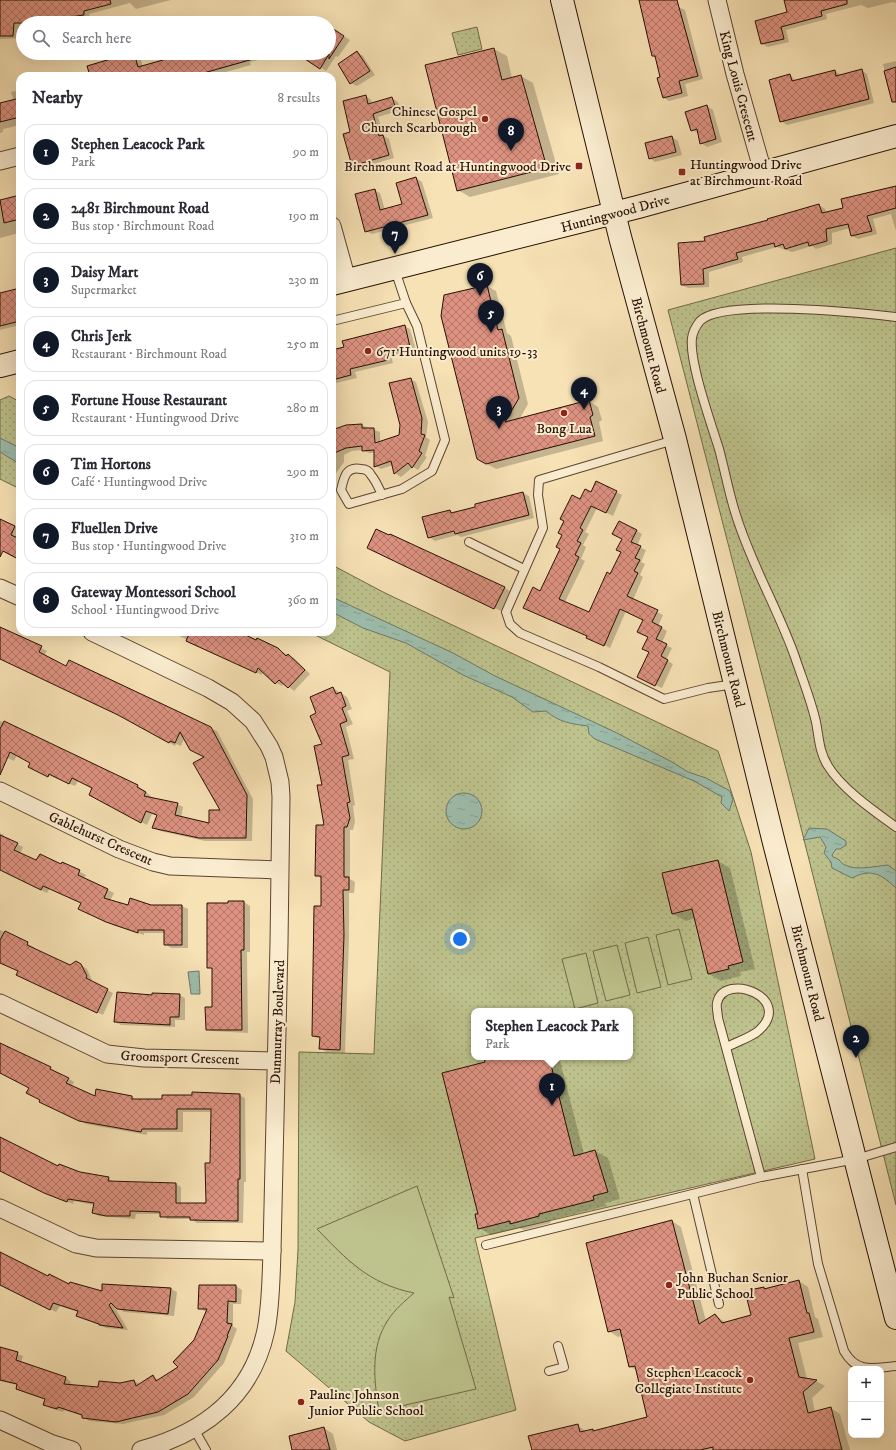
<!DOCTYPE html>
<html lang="en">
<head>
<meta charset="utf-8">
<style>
	:root { --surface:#fff; --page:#f2f2f3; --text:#2b2b33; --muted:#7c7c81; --line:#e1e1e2; --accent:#111827 }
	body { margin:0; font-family:"IM FELL DW Pica",serif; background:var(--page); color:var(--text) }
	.controls { position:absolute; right:12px; bottom:12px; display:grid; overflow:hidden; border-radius:8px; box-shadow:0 4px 16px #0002 }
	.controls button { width:36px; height:36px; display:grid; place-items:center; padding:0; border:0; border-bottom:1px solid var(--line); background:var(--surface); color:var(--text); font:20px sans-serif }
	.you { position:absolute; left:460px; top:939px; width:14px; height:14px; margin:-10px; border:3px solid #fff; border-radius:50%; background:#1a73e8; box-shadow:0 0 0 6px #1a73e833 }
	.badge { display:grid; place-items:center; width:26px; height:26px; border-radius:50%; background:var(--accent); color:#fff; font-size:13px; font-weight:700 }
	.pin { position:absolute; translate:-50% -33px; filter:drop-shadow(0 1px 2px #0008) }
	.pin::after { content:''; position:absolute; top:21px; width:14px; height:12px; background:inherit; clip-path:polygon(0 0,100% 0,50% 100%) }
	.popup { position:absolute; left:471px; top:1008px; width:162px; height:52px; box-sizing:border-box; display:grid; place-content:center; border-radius:8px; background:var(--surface); filter:drop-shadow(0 1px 3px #0005); font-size:13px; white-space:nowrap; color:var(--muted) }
	.popup b { font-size:15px; color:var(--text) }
	.popup::after { content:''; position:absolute; left:50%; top:100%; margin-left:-8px; border:8px solid transparent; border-top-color:var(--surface) }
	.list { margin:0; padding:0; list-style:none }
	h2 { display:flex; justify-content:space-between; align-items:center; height:52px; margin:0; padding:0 16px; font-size:17px }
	h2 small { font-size:13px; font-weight:400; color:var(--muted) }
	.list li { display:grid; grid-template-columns:26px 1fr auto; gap:12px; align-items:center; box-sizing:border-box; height:56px; margin:0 8px 8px; padding:0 8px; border:1px solid var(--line); border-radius:12px }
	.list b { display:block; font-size:15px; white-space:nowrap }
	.list p { margin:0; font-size:13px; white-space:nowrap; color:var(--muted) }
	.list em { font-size:13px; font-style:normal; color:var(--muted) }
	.icon { flex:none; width:22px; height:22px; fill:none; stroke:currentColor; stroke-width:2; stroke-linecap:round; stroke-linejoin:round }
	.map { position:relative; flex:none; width:896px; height:1450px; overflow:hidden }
	.search { position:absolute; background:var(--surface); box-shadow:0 4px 16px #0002; left:16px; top:16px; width:320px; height:44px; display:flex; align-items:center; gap:10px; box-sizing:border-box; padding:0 14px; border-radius:22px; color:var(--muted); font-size:15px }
	.panel { position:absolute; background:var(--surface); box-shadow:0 4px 16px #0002; left:16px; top:72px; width:320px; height:564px; border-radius:12px }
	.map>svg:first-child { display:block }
</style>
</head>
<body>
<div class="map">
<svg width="896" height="1450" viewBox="0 0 896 1450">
	<defs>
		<pattern id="grass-dots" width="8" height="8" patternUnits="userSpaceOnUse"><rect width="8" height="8" fill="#bec38d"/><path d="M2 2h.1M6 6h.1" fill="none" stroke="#a3a678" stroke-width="1.8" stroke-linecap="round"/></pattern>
		<pattern id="water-ripples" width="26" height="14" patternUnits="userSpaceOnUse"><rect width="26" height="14" fill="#9dbead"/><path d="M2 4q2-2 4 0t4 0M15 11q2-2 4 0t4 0" fill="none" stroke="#87a293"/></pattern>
		<pattern id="building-cross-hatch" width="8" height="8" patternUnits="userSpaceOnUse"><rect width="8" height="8" fill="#dd9281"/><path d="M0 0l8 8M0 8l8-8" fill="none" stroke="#b37667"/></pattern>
	</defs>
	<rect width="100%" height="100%" fill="#f7e2b5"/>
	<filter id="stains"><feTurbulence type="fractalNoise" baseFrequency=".005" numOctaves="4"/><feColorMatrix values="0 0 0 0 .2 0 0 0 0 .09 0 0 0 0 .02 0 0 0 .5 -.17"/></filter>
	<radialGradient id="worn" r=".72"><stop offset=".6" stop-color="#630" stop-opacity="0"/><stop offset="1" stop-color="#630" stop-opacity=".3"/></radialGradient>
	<!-- grass -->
	<g fill="url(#grass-dots)" stroke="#726948" fill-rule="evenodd">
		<path d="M477 27 482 49 458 55 452 33Z"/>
		<path d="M896 248V1205L795 804 668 310Z"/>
		<path d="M9 396 20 402V489L0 479V400Z"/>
		<path d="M332 565 385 593 718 751 751 852 815 1159 475 1238 516 1410 405 1441 369 1422 286 1351 295 1302 298 1250 299 1052 374 1054 390 672 309 632H332ZM474 1011H630V1057H474Z"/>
	</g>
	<!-- pitch -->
	<g fill="#bec38d" stroke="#726948">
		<path d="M679 929 692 979 668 985 656 935Z"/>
		<path d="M648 937 661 987 637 993 625 943Z"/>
		<path d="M617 945 630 995 606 1001 593 951Z"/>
		<path d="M586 953 598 1003 575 1009 562 959Z"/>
		<path d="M417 1186 454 1298 449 1297 476 1389 379 1411C374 1381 370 1347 388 1320 395 1309 405 1301 414 1293 369 1284 347 1260 317 1229Z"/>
	</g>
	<!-- water -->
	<g fill="url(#water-ripples)" stroke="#6e7869">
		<path d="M0 438 20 448V464L0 452Z"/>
		<path d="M332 597 453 653 495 676 617 733 672 762 688 772 706 778 730 791 733 800 729 811 721 803 722 797 694 781 595 739 589 734 588 726C571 724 559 722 546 711L533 712 512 697 463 675 406 643 363 628 332 612Z"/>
		<circle cx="464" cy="811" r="18"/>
		<path d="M809 828 827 829 846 841V845L840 849H836L832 855 833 857C841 859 840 863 845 865 856 871 876 866 888 865L896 871V888C881 874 871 868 852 878L832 868 831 862 824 853 826 847 820 837 803 840Z"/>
		<path d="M199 971 200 994H191L188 972Z"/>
	</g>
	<!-- shadow -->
	<g fill="#0003">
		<path d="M0 0H171L136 9 130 3 89 14 90 18 54 23H23V38L0 39Z"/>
		<path d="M639 0H662L685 10 703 79 685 84 688 96 669 101 663 97 661 77 656 58 653 56Z"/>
		<path d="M785 0H896V3L893 2 868 8 861 5 826 14 827 19 786 30 789 42 768 47 762 44 788 13Z"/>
		<path d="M263 21 290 22 291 23H263Z"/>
		<path d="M329 31 337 32 350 40 338 57 336 56 326 71 302 53H329Z"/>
		<path d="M494 49 507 56 512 78 521 76 533 83 559 174 470 197 458 190 426 66Z"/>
		<path d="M357 52 363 56 375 75 357 86 351 83Z"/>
		<path d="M134 53 140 57 143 67 164 61 163 53H261L262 59 250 62 251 65 211 76H82Z"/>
		<path d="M896 61V95L890 92 883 64Z"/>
		<path d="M861 70 867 74 874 103 787 125 781 121 790 75 796 81 835 71 841 75Z"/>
		<path d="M20 90V125L3 129V132L0 133V104L14 101 11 92Z"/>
		<path d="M366 96 371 100 372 103 392 98 398 102 401 110 378 117 384 136 389 139 394 158 359 168 353 165Z"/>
		<path d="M707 106 713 110 722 142 707 147 701 143 699 134 692 130Z"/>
		<path d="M672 137 678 141 682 155 655 162 650 158Z"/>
		<path d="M416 178 422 182 433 218 372 234 366 231 374 190 380 193 385 210 403 205Z"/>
		<path d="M896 187V231L891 214 873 219 877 234 858 239 852 236 850 228 832 233V244L816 249 812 246 792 252 777 247 742 257 743 262 709 272V287L688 288 682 285 707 242 819 205 825 209 826 213 844 208Z"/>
		<path d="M20 196V236L19 233 0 238V201Z"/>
		<path d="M487 286 496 291 507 333 511 336 528 404 519 420 589 401 598 407 602 420 599 422 603 441 496 469 478 459Z"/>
		<path d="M20 289V325L0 330V294Z"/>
		<path d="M404 326 410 329 416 350 391 356 393 363 355 372 357 378 332 384V351Z"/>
		<path d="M410 379 416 382 428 422 426 437 430 440 425 456 427 457 418 470 413 467 401 477 395 473 393 465 381 469 375 466V453H369L362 450 352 451 344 455V462L332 479V431L361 425 380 432V442L400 435Z"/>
		<path d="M597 482 622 495 613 516 597 508 585 532 589 534 583 545 586 547 581 559 585 561 565 602 589 613 637 531 642 534 637 546 646 550 641 562 645 564 640 575 643 577 633 600 663 615 658 626 667 631 662 643 672 648 666 660 673 664 662 688 644 680 650 652 649 637 644 620 626 611 610 648 588 636 540 592 561 549 580 501 592 493Z"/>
		<path d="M523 493 529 496 534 518 461 537 457 535 435 541 429 537 450 511 453 513 476 508Z"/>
		<path d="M0 520 20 529V560L0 550Z"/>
		<path d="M374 551 505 588 510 591 501 611Z"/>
		<path d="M0 627 47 651 44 656 66 667 217 731 253 799 252 841H205L160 831 154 828 158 816 152 814 147 825 96 798 93 788 78 781 75 786 35 770 32 762 17 755 14 761 0 754V721L138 786 151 796 150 798 177 804 183 807 181 818 210 824 221 811 205 757 184 739 181 746 176 744 175 746 125 718 0 659Z"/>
		<path d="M171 632H237L277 649 294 658 310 674 294 691 284 683 282 686 276 683 263 671 262 675Z"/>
		<path d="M333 688 347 697 352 709 347 711 353 724 346 727 354 759 348 760 355 805 353 806 355 822 353 830H350V879L355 882 354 893H349V939L345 1053 326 1052 320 1048V1039L313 1036 322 907V879L316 875 326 826 323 745 318 714Z"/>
		<path d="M0 833 4 835 3 837 23 847 20 854 36 862 61 866 63 863 86 875 84 878 114 893 110 901 128 906H182L188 909V948H171L165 944V933H144V935L113 925 85 912 82 903 50 888 47 893 0 870Z"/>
		<path d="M718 861 730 868 755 969 740 972 741 976 721 981 709 974 695 918 686 921 673 914Z"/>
		<path d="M244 902 250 906V952H247L248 1033 212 1031 206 1028V1008H214V970L208 967V904Z"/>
		<path d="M0 930 34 947 33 949 70 966 81 965 87 969 92 980 91 982 113 993 103 1015 23 978 19 971 0 962Z"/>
		<path d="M179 995 185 998V1020H175V1027L121 1025 115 1022 153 996Z"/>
		<path d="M0 1044 50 1068 74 1082 72 1086 95 1098 96 1090 132 1097 136 1100H163L239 1095 245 1098 246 1182H244L243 1223H197L191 1219H167L161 1214H136L135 1219 99 1216 93 1213 94 1205 74 1201 73 1204 0 1171V1139L59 1167 108 1178 114 1182 176 1184 181 1187V1204H208L211 1164 212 1112H183V1132H147V1135L86 1124 46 1105 30 1088 0 1073Z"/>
		<path d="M485 1057H559L584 1154 595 1151 608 1158 620 1199 605 1203 606 1206 550 1220 551 1223 524 1230 519 1228 491 1235 479 1228 486 1063Z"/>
		<path d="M672 1221 681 1227 706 1321 715 1315 726 1323 752 1316 764 1288 767 1289 799 1281 808 1287 815 1317 818 1319 823 1337 798 1343 807 1379 816 1381 825 1386 812 1398 815 1412 831 1408 840 1414 850 1450H533L577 1425 587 1432 593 1430 595 1432 648 1418 637 1370 630 1367 622 1336 618 1337 609 1331Z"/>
		<path d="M0 1253 49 1277 70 1286 103 1292V1285L171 1289 177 1292 174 1316 124 1312 116 1307 115 1308 128 1330 106 1328 77 1316 78 1312 60 1306 56 1312 0 1285Z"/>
		<path d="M236 1286 242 1290 241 1304H233V1326L237 1329 224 1363 194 1397 164 1415 123 1424 89 1421 83 1416 64 1410 63 1412 50 1408 44 1404 46 1400 23 1392 17 1389 18 1385 0 1381V1348L23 1356 21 1363 66 1378 71 1382 70 1386 99 1388 134 1381 140 1384 153 1377 159 1380 180 1367 195 1340 207 1312 199 1308Z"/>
		<path d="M324 1428 333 1434 337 1450H293Z"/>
	</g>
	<!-- building -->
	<g fill="url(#building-cross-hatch)" stroke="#270f03">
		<path d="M0 0H110L111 4 84 11V15L48 20V23H14L13 36H0Z"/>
		<path d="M639 0H677L698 76 679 81 682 93 663 98 657 78 660 77 655 56H652Z"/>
		<path d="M784 0H847V4L821 11 822 16 781 27 784 39 761 44 755 21 787 12Z"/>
		<path d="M329 26 344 36 329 59V54L320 69 296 53H329Z"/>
		<path d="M494 48 502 80 521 75 547 168 457 191 425 65Z"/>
		<path d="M357 51 370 71 350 84 338 64Z"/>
		<path d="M131 53H134L138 67 163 60 161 53H264V56L193 76H90L87 66Z"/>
		<path d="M896 67V102H892L884 71Z"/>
		<path d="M862 69 869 99 780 122 769 80 790 74 792 81 835 70 836 76Z"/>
		<path d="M366 95 368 104 392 97 395 106 373 114 379 136 383 135 389 155 352 166 343 134 350 132 343 101Z"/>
		<path d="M20 98V117L0 122V103Z"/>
		<path d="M707 105 716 139 700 144 697 129 691 131 685 112Z"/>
		<path d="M672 136 676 152 649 159 645 143Z"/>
		<path d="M416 177 428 215 365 232 355 194 375 189 380 210 402 204 396 183Z"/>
		<path d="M896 186V208L867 216 872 231 851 236 848 224 826 229 827 241 809 246 808 242 785 249 783 244 775 247 774 243 736 253 738 259 703 269 704 284 681 285 678 243 705 241 704 237 768 220 767 219 819 204 822 213 843 208 841 199Z"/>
		<path d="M20 195V219L4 223 0 200Z"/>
		<path d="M487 285 498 330 502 329 519 398 505 422 589 400 593 415 590 417 595 436 486 464 477 459 441 316 444 295Z"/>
		<path d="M20 288V321L0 326V293Z"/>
		<path d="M405 325 410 347 386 353 388 360 350 369 351 375 332 380V350L344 347 342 341Z"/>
		<path d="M411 378 422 418 421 434 425 435 419 451 422 453 412 468 408 463 394 474 391 461 374 467V450L362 451V446L346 448 332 454V430L346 425 362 424V428H374L375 443 399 435 400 425 389 383Z"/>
		<path d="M596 481 617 491 606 513 591 506 580 528 583 530 577 541 581 543 575 555 579 557 559 599 589 612 607 572 610 574 621 552 616 550 622 539 612 534 619 521 637 530 631 542 641 546 635 558 640 560 634 571 638 573 627 596 658 610 652 622 662 627 656 639 667 644 661 656 668 660 655 686 637 677 649 652 642 649 648 637 637 632 643 620 620 609 604 646 586 638 587 636 523 608 533 587 540 591 560 549 556 547 562 535 558 533 564 521 560 519 572 495 580 499 585 489 591 492Z"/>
		<path d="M523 492 529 515 455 534 454 531 428 538 422 517 450 510 451 513 475 507V504Z"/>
		<path d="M0 519 15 526 11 535 20 539V560L3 551 0 557Z"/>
		<path d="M376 529 389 535 390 534 505 587 494 609 367 548Z"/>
		<path d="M0 627 42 646 39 652 66 666 69 660 211 727 247 795 246 838H199L152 828 157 815 146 811 141 823 89 795 92 788 72 778 69 784 49 774 48 777 28 767 30 763 10 752 0 775V729L4 721 138 785 137 787 146 792 144 796 178 803 175 815 209 823V810H220L193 763 204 757 190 750 180 732 175 743 170 741 169 743 118 715 0 659Z"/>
		<path d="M190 632H239L256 640 257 638 278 648 286 656 288 654 305 670 288 688 279 680 275 684 258 668 256 673 186 641Z"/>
		<path d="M333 687 336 694 341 692 346 706 342 708 347 721 340 724 349 755 342 757 350 802 347 803 350 818 347 827H344V877H349V890H343L344 935 340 1050 319 1049 320 1037 312 1036 314 906H321V876H315L316 825H324L317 785H322L314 746 322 744 310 716 316 713 310 697Z"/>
		<path d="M0 835 18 843 14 850 36 860 40 854 61 864 62 862 80 870 78 875 108 889 104 898 128 905 130 898 151 905H182V945H164V930H138V933L106 922 78 909 81 903 43 886 41 890 0 870Z"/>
		<path d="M718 860 743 962 728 966 729 969 708 974 692 909 672 914 662 873Z"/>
		<path d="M228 901H244V950H241L242 1030H206L205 1007H212V968H207V903H228Z"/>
		<path d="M5 931 28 942 27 945 70 965 76 961 81 964 87 976 86 978 108 989 97 1013 16 975 18 971 0 963V940Z"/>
		<path d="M117 992 152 995V993L180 994 179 1017H170V1025L114 1022Z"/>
		<path d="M0 1043 51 1067 50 1069 69 1078 66 1083 95 1096 96 1089 132 1096V1099H162V1095H192V1092L240 1094V1179H238V1221L190 1220V1217H160V1212L130 1211V1216H106L92 1213 94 1203 68 1199 67 1202 44 1193 0 1171V1137L58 1166 59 1164 80 1172 109 1177 108 1181 176 1183V1203H206L205 1163H210L211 1109H177V1129H142L141 1132 79 1121 39 1102 40 1100 26 1093 29 1088 0 1073Z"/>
		<path d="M484 1057H549L574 1156 595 1150 608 1192 593 1196 594 1200 539 1214V1216L510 1224V1221L478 1229 475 1214H478L442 1073 485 1062Z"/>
		<path d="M672 1220 699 1324 715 1314 722 1323 751 1315 745 1291 764 1287V1289L799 1280 807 1313H809L814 1332 789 1338 799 1377 817 1380 803 1392 808 1413 831 1407 842 1450H713V1447L700 1450H532L528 1436 578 1424 580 1432 593 1429V1431L647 1417 635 1366 629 1367 620 1329 608 1332 586 1243Z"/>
		<path d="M0 1252 48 1276 49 1274 69 1284 70 1282 102 1291V1284L171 1288 168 1314 117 1309 111 1303 109 1305 123 1328 99 1325V1324L76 1316 78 1311 53 1303 50 1310 0 1285Z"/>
		<path d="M199 1285H236V1302L228 1301 227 1323 232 1324 227 1336H228L218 1360 188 1394 158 1412 116 1422 82 1418V1415L58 1407 57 1409 43 1405 45 1399 16 1389 17 1384 0 1380V1347L18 1352 16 1360 66 1377 64 1384 98 1387 99 1381 120 1383 134 1380 136 1386 153 1375 156 1381 178 1367 173 1362 194 1340 207 1309H198Z"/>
		<path d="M324 1427 330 1450H292L289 1436Z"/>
	</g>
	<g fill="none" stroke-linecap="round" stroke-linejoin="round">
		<!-- lane casing -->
		<g stroke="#5b4430" stroke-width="10">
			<g id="lane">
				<path d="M896 317C861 313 723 298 700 321 696 326 693 331 692 338 689 362 711 423 719 449 725 471 729 494 736 515 751 564 778 609 795 657 802 678 811 700 816 722 819 737 819 752 828 766 842 789 874 811 896 827"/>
				<path d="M332 321 406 303 395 270"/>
				<path d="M674 440 539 480 538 495 543 528 506 612 510 624 520 633 599 667 664 699 708 688 735 684"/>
				<path d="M382 495C379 488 376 481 371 475 369 471 366 469 361 469 346 466 344 477 341 490L349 504 402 489 432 471 445 440 417 326 406 303"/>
				<path d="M469 542 524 569"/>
				<path d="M727 1047C736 1042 749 1038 757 1032 797 999 724 970 717 1003 716 1007 718 1014 718 1018L761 1177"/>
				<path d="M802 1169 818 1264 844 1351C857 1374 874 1368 896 1366"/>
				<path d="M693 1194 719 1304"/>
				<path d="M486 1245 761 1177 856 1159 896 1147"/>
				<path d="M549 1371 564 1367 558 1346"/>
				<path d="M194 1429 206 1450"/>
			</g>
		</g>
		<!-- street casing -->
		<g stroke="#5b4430" stroke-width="19">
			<g id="street">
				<path d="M717 0 735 74 763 172"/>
				<path d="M0 161 20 156"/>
				<path d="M332 226 347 280"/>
				<path d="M0 588 20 597"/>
				<path d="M92 632 208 688 232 702 253 721 269 746 274 757 280 782 281 797 279 943 272 1251C271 1277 271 1305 266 1330 252 1397 203 1433 141 1450"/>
				<path d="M0 791 119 849 153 862 170 866 279 870"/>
				<path d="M0 1003 107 1054 144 1058 275 1061"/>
				<path d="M0 1208 76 1244 96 1248 272 1251"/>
				<path d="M0 1420 50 1443 72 1450"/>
			</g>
		</g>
		<!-- secondary casing -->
		<g stroke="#270f03" stroke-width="24">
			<g id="secondary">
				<path d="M562 0 620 237 675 439 774 843 896 1318"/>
				<path d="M332 284 638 207 896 136"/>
				<path d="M0 366 20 361"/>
			</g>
		</g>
		<!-- lane -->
		<use href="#lane" stroke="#faeccf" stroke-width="8"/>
		<!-- street -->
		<use href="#street" stroke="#faeccf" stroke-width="17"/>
		<!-- secondary -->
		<use href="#secondary" stroke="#faeccf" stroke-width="22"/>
	</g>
	<!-- markers -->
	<g fill="#8f2418" stroke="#faeccf" stroke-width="1.5">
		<circle cx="485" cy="119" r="4"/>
		<rect x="575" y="162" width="8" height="8" rx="2"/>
		<rect x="678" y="168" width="8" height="8" rx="2"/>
		<circle cx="368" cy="351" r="4"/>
		<circle cx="564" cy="413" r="4"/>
		<circle cx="669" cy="1285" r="4"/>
		<circle cx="750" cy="1380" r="4"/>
		<circle cx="301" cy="1402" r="4"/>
	</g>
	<g text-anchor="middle" stroke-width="4" stroke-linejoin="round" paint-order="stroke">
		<!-- street labels -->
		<g font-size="14" fill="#270f03" stroke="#faeccf">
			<text transform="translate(739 86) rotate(75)" y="5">King Louis Crescent</text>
			<text transform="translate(615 213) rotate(-15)" y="5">Huntingwood Drive</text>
			<text transform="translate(649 345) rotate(75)" y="5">Birchmount Road</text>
			<text transform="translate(729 659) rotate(76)" y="5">Birchmount Road</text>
			<text transform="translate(101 838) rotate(24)" y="5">Gablehurst Crescent</text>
			<text transform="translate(808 973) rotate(76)" y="5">Birchmount Road</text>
			<text transform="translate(277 1022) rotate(-88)" y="5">Dunmurray Boulevard</text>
			<text transform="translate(180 1057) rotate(2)" y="5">Groomsport Crescent</text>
		</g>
		<!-- poi labels -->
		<g font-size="14" fill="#270f03" stroke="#faeccf" text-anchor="start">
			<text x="477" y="116" text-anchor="end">Chinese Gospel<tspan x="477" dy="16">Church Scarborough</tspan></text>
			<text x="690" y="169">Huntingwood Drive<tspan x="690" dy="16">at Birchmount Road</tspan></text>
			<text x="571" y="171" text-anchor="end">Birchmount Road at Huntingwood Drive</text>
			<text x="376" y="356">671 Huntingwood units 19-33</text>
			<text x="564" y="433" text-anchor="middle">Bong Lua</text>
			<text x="677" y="1282">John Buchan Senior<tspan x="677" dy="16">Public School</tspan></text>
			<text x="742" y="1377" text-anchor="end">Stephen Leacock<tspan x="742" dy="16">Collegiate Institute</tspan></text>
			<text x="309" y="1399">Pauline Johnson<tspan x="309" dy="16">Junior Public School</tspan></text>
		</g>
	</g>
	<rect width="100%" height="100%" filter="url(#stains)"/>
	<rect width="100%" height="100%" fill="url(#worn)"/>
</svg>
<div class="controls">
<button>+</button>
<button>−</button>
</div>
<div class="you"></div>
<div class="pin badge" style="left:552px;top:1106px">1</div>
<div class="popup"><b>Stephen Leacock Park</b>Park</div>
<div class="pin badge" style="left:856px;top:1058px">2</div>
<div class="pin badge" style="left:499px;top:429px">3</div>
<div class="pin badge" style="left:584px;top:410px">4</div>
<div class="pin badge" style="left:491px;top:333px">5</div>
<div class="pin badge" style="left:480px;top:296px">6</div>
<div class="pin badge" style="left:395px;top:254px">7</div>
<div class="pin badge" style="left:511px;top:151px">8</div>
<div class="search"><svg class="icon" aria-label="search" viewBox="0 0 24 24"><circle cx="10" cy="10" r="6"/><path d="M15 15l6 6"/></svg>Search here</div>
<section class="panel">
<h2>Nearby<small>8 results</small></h2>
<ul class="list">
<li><span class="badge">1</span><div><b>Stephen Leacock Park</b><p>Park</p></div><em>90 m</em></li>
<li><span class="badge">2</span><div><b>2481 Birchmount Road</b><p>Bus stop · Birchmount Road</p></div><em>190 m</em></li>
<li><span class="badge">3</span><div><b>Daisy Mart</b><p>Supermarket</p></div><em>230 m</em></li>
<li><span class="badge">4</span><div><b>Chris Jerk</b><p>Restaurant · Birchmount Road</p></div><em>250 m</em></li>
<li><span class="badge">5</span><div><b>Fortune House Restaurant</b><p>Restaurant · Huntingwood Drive</p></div><em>280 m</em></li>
<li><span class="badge">6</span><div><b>Tim Hortons</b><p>Café · Huntingwood Drive</p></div><em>290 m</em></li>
<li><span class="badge">7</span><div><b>Fluellen Drive</b><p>Bus stop · Huntingwood Drive</p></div><em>310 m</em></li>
<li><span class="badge">8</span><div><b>Gateway Montessori School</b><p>School · Huntingwood Drive</p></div><em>360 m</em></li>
</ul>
</section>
</div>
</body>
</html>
